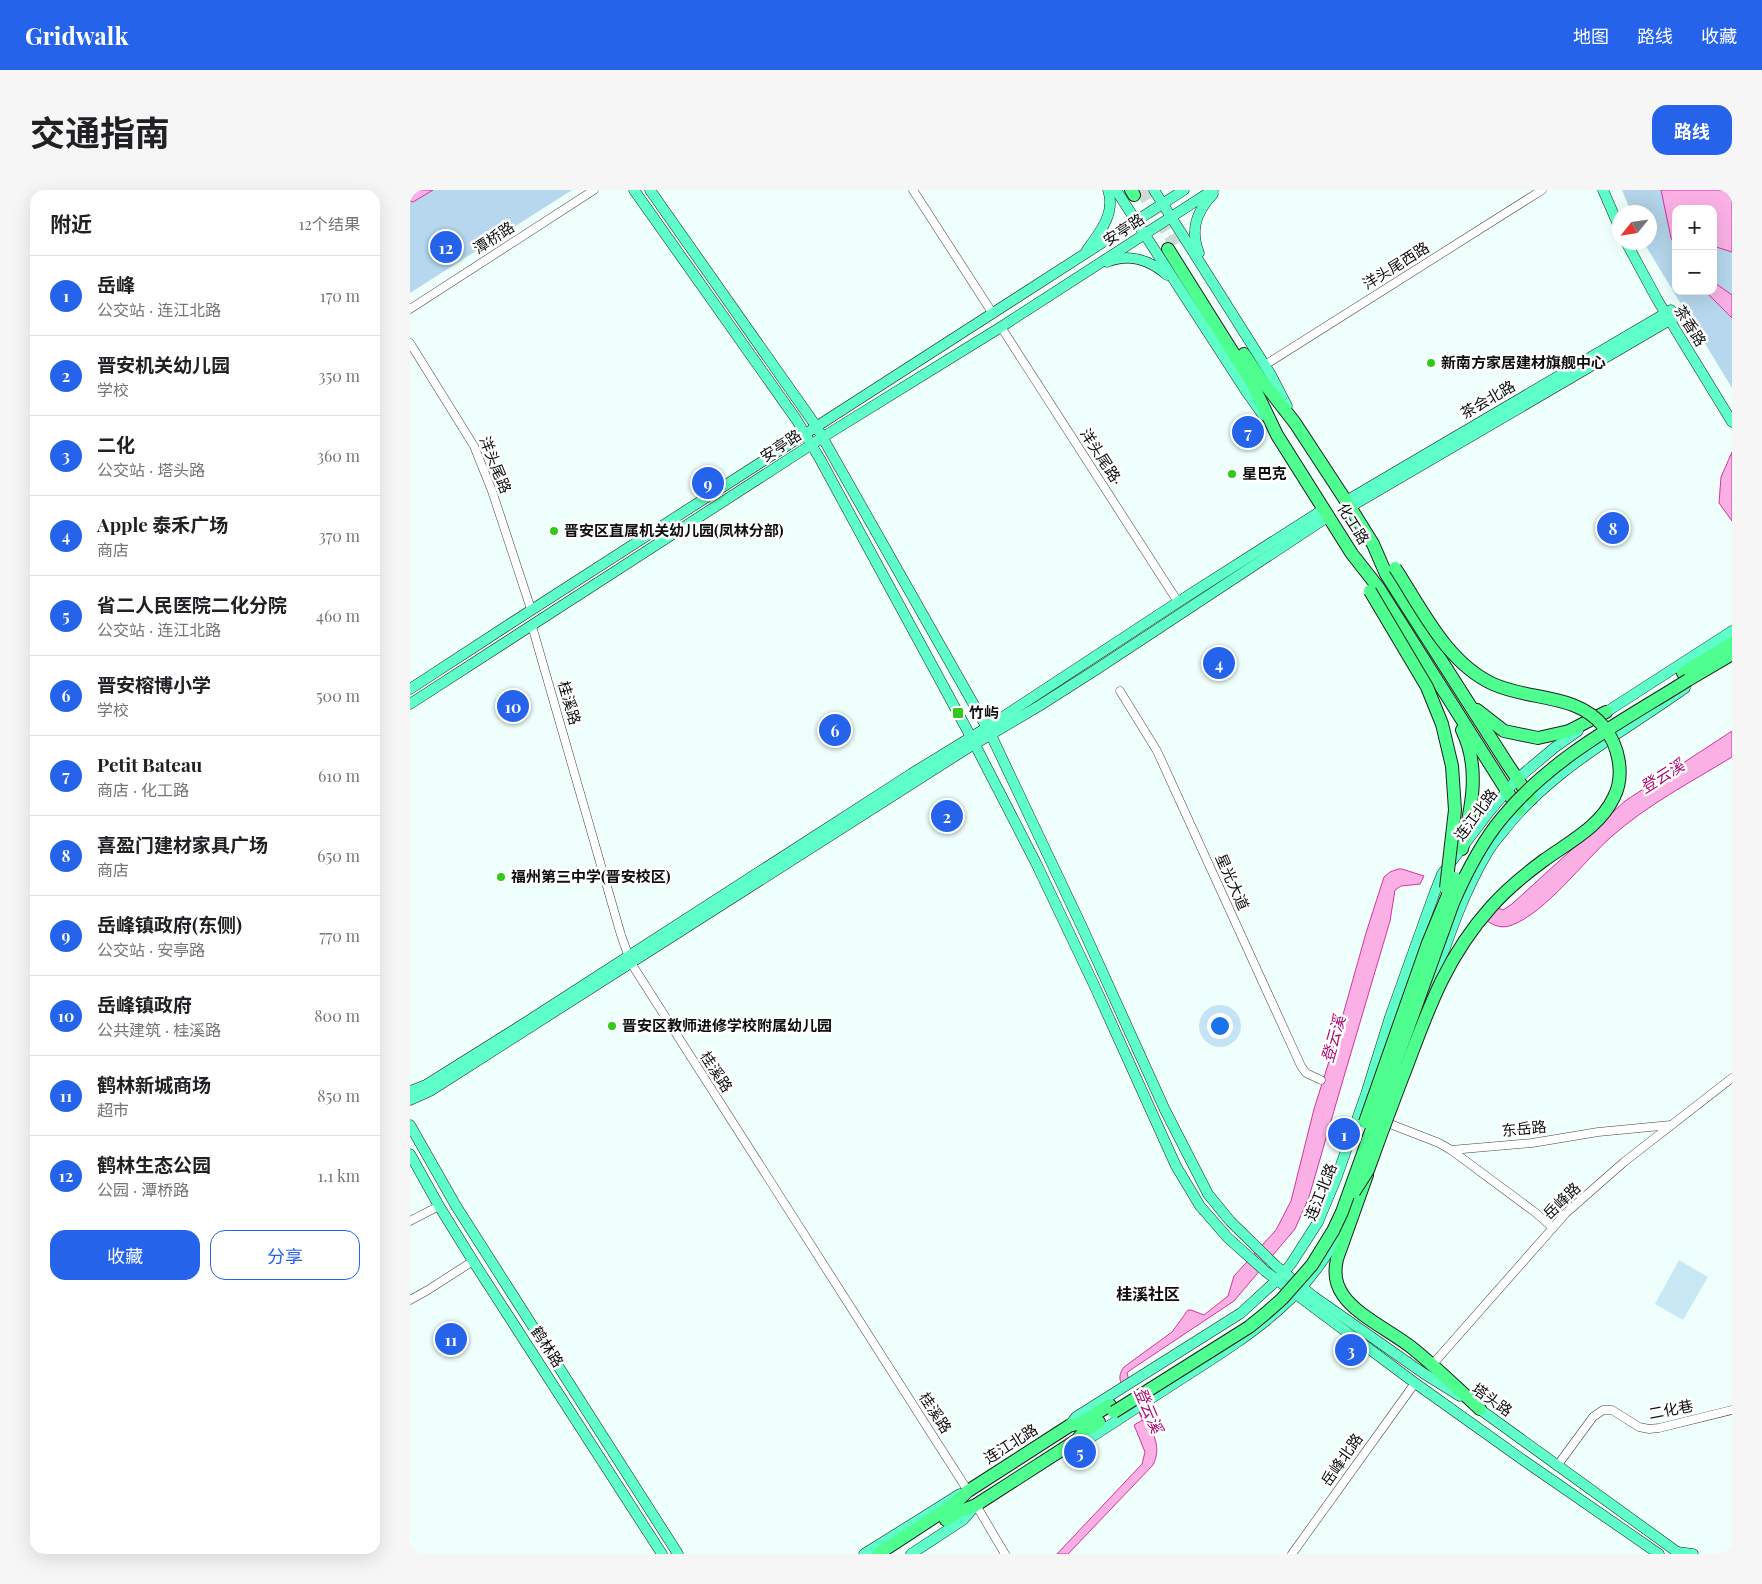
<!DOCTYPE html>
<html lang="zh">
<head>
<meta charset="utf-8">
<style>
	:root { --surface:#fff; --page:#f6f6f6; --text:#202124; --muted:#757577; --line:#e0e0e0; --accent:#2563eb }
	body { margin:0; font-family:"Playfair Display","Noto Sans SC",serif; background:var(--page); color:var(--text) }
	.controls { position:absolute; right:15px; top:15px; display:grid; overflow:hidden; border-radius:10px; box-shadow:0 5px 20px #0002 }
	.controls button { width:45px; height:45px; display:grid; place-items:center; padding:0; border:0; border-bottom:1px solid var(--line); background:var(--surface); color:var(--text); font:25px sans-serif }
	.compass { position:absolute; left:1202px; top:15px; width:45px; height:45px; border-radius:50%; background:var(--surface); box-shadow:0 5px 20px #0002; rotate:240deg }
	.you { position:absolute; left:809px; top:835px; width:18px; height:18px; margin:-12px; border:4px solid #fff; border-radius:50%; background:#1a73e8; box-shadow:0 0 0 8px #1a73e833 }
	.badge { display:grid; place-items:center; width:32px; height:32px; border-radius:50%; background:var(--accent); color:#fff; font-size:16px; font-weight:700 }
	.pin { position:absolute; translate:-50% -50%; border:2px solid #fff; box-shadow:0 1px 5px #0006 }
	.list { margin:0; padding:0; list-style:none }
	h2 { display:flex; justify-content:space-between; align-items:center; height:65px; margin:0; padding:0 20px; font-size:21px }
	h2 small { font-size:16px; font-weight:400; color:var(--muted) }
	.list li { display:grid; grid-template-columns:32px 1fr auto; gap:15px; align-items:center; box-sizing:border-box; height:80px; padding:0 20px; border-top:1px solid var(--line) }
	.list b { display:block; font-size:19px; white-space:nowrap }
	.list p { margin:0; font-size:16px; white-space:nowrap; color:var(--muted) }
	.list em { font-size:16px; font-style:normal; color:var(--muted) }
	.actions { display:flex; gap:10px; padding:15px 20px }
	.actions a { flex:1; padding:11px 0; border:1px solid var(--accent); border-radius:15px; text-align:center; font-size:18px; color:var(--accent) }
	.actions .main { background:var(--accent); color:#fff }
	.map { position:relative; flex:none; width:1322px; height:1364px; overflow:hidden; border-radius:15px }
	header { display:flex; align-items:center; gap:30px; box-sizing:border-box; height:70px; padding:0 25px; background:var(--accent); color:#fff }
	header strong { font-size:24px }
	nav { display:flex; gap:28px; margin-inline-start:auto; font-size:18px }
	.intro { display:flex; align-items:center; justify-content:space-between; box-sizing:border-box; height:120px; padding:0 30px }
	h1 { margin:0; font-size:35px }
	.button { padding:12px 22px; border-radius:15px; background:var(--accent); color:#fff; font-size:18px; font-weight:700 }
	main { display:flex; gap:30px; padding:0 30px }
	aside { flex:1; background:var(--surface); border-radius:15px; box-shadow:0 5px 20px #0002 }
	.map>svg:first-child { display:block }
</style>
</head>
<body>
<header>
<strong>Gridwalk</strong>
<nav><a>地图</a><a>路线</a><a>收藏</a></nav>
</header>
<div class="intro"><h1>交通指南</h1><a class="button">路线</a></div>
<main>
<aside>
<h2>附近<small>12个结果</small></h2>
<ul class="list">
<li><span class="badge">1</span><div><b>岳峰</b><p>公交站 · 连江北路</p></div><em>170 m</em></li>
<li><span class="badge">2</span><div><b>晋安机关幼儿园</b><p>学校</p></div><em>350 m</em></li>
<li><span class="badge">3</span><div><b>二化</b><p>公交站 · 塔头路</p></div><em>360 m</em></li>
<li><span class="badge">4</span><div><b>Apple 泰禾广场</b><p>商店</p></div><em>370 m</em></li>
<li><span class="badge">5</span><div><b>省二人民医院二化分院</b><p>公交站 · 连江北路</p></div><em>460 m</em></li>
<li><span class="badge">6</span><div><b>晋安榕博小学</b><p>学校</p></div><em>500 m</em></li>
<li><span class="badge">7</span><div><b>Petit Bateau</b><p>商店 · 化工路</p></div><em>610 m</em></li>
<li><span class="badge">8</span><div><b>喜盈门建材家具广场</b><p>商店</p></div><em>650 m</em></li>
<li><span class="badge">9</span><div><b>岳峰镇政府(东侧)</b><p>公交站 · 安亭路</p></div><em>770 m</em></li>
<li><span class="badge">10</span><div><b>岳峰镇政府</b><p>公共建筑 · 桂溪路</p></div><em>800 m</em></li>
<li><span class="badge">11</span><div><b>鹤林新城商场</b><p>超市</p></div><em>850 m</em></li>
<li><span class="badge">12</span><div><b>鹤林生态公园</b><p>公园 · 潭桥路</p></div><em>1.1 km</em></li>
</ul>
<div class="actions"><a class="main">收藏</a><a>分享</a></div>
</aside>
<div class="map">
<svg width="1322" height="1364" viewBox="0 0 1322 1364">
	<rect width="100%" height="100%" fill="#effffb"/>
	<!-- green -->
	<g fill="#b6d7ed" fill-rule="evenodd">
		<path d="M0 0H162L0 103Z"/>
		<path d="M1212 0H1322V198L1234 53 1240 52V22H1221ZM1266 19H1303V101H1266Z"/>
	</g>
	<!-- pitch -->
	<path fill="#c8e8f3" d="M1269 1070 1298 1087 1273 1130 1245 1114Z"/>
	<!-- water -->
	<g fill="#fab0e5" stroke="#d731a3">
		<path d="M0 0H23L3 12 0 11Z"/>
		<path d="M1251 0H1322V62L1303 56V19H1266V57L1261 48Z"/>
		<path d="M1303 88 1305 93 1322 105V128L1295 101H1303Z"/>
		<path d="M1322 262V331L1309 313 1311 287Z"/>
		<path d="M1322 541V567C1281 592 1237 615 1201 647 1174 671 1135 723 1102 735 1092 739 1085 736 1077 731L1088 718 1093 720 1102 714 1215 611Z"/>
		<path d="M988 679H992L1014 686 1010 694 991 696 985 700 980 731 930 900 899 1007 885 1039 824 1111 719 1181 717 1183 719 1191 715 1201C710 1192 707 1186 714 1177L762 1142 778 1120H781L794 1125 818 1106 824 1086 866 1040 881 1011 904 919 927 846 956 743 974 687 980 682Z"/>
		<path d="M736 1228C743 1244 752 1257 743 1275L658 1364H647L732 1274 735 1262 724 1235Z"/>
	</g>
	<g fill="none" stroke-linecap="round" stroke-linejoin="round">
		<!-- stream -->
		<path stroke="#d731a3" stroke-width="2" d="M729 1221 733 1230"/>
		<!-- highway-tunnel -->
		<path stroke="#cddbd7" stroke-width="12" stroke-dasharray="12 6" stroke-linecap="butt" d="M731 0 765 55"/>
		<!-- minor casing -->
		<g stroke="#414141" stroke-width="9">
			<g id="minor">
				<path d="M503 0 583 124"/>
				<path d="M0 119 184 0"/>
				<path d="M591 137 768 412"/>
				<path d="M0 153 64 256 82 301 121 419"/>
				<path d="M855 175 1132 0"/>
				<path d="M122 436 211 745 221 773 558 1301"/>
				<path d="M710 501 747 561 891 876 896 883 911 890"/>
				<path d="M975 932 1029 953 1041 960 1122 953 1188 942 1261 935"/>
				<path d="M1041 960 1126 1023 1143 1038"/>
				<path d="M0 1031 29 1016"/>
				<path d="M0 1110 18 1100 63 1071"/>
				<path d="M1022 1175 1156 1023 1214 972 1322 888"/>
				<path d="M1147 1276 1183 1227 1193 1220H1202L1229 1237 1239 1239 1249 1238 1322 1220"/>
				<path d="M566 1315 595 1364"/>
				<path d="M882 1364 1005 1193"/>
			</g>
		</g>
		<!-- major casing -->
		<g stroke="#1f1f1f" stroke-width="11">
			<g id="major">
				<path d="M224 0 386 229 410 269 561 547 626 673 686 799 766 976 790 1016 818 1048 855 1081 1005 1193 1113 1270 1249 1364"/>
				<path d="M240 0 406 236 581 545 672 737 755 920 798 1004 820 1031 866 1076 903 1106 1013 1183 1050 1206"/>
				<path d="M706 0 834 198 853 225"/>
				<path d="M744 0 861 185 877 216"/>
				<path d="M1193 0 1210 39"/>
				<path d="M1216 52 1248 111 1322 232"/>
				<path d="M677 60C690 42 706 23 698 0"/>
				<path d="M789 63C780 40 786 22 803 4"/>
				<path d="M697 72C719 63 740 70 757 85"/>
				<path d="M936 311 1261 120"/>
				<path d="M940 317 1265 127"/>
				<path d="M0 499C257 331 516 166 774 0"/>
				<path d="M0 514 413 247 591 137 803 0"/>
				<path d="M1190 526 1322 441"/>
				<path d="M1016 812C1034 762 1049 711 1076 665 1080 657 1086 650 1092 643 1140 580 1211 544 1275 498"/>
				<path d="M0 901 16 895 118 831 501 584 576 538 768 412 914 319"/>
				<path d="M0 910 20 901 553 561 629 516 687 479 919 326"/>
				<path d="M0 935 46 1016 268 1364"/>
				<path d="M0 964 29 1016 63 1071 252 1364"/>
				<path d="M1064 1215 1270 1364"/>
				<path d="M659 1236 666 1227 831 1123 867 1090 881 1074 908 1032 926 989 956 904 980 827 1023 707 1032 684 1079 622 1107 589 1144 558 1168 541"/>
				<path d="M667 1250 680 1248C713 1227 746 1205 779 1184 845 1142 903 1104 936 1029"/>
				<path d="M1267 1362 1283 1364"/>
				<path d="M454 1364 550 1304"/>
				<path d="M501 1364 553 1330 566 1315"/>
			</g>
		</g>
		<!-- highway casing -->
		<g stroke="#1f1f1f" stroke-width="14">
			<g id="highway">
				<path d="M721 0 724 5"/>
				<path d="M758 59 842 193 867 245 942 364 968 397 1109 620"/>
				<path d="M834 164 850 188 885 233 940 317 963 354 976 384 1098 575 1121 609"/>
				<path d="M1273 483 1322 453"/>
				<path d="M1278 490 1322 464"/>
				<path d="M1067 520 1094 541 1128 548 1159 541 1196 522"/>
				<path d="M1052 659C1061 620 1071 578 1052 540"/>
				<path d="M957 985 927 1069C924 1082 925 1094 933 1105 946 1125 982 1142 1001 1157 1025 1176 1047 1198 1070 1219"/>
				<path d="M536 1330 548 1322 566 1315 667 1250 675 1240 689 1232"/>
				<path d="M468 1364 543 1315 558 1301 659 1236 671 1233 700 1215"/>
			</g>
		</g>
		<!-- minor -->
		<use href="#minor" stroke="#fff" stroke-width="8"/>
		<!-- major -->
		<use href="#major" stroke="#5fffca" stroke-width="10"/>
		<!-- highway -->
		<use href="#highway" stroke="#4efe8f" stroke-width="12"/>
		<!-- highway-bridge casing -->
		<g stroke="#1f1f1f" stroke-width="14" stroke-linecap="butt">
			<g id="highway-bridge">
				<path d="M960 401 1017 497 1032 534 1042 576 1045 620 1036 698"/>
				<path d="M955 932 1018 753 1045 688"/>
				<path d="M944 1002 958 980C971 944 984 909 998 873 1020 814 1038 765 1081 717 1096 700 1114 685 1133 671 1159 652 1190 637 1204 607 1215 585 1209 556 1194 537 1167 503 1120 511 1083 494 1036 472 1012 419 985 378"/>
				<path d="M704 1222 839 1137 855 1124 872 1109 902 1075 923 1041 932 1022 1043 713C1056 683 1071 653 1092 628 1142 567 1213 531 1278 490"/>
			</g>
		</g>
		<!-- highway-bridge -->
		<use href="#highway-bridge" stroke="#4efe8f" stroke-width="12"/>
	</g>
	<!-- markers -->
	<g fill="#33c91c" stroke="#fff" stroke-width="2">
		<circle cx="1021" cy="173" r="5"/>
		<circle cx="822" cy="284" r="5"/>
		<circle cx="144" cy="341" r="5"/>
		<rect x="542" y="517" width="12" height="12" rx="2.5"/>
		<circle cx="91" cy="687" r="5"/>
		<circle cx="202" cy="836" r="5"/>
	</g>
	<g text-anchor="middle" stroke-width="5" stroke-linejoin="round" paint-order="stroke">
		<!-- street labels -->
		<g font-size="15" fill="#0e0e0e" stroke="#fff">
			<text transform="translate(714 40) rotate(-33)" y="5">安亭路</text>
			<text transform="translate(84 48) rotate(-33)" y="5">潭桥路</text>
			<text transform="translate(986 76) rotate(-32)" y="5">洋头尾西路</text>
			<text transform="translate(1280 136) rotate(58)" y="5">茶香路</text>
			<text transform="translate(1078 210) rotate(-30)" y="5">茶会北路</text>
			<text transform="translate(371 256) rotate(-33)" y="5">安亭路</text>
			<text transform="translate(691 267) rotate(57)" y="5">洋头尾路·</text>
			<text transform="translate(85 275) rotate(68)" y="5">洋头尾路</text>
			<text transform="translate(943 334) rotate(58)" y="5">化工路</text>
			<text transform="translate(159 513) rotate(74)" y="5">桂溪路</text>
			<text transform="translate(1066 625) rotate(-53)" y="5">连江北路</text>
			<text transform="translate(822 692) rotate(66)" y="5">星光大道</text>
			<text transform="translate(306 882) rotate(57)" y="5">桂溪路</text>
			<text transform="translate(1114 939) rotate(-6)" y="5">东岳路</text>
			<text transform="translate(911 1002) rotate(-68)" y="5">连江北路</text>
			<text transform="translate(1152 1011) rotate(-44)" y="5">岳峰路</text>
			<text transform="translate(137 1157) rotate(57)" y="5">鹤林路</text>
			<text transform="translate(1082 1210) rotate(35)" y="5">塔头路</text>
			<text transform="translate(1261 1220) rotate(-11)" y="5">二化巷</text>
			<text transform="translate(525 1223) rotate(57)" y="5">桂溪路</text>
			<text transform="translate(601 1254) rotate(-32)" y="5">连江北路</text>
			<text transform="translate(932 1270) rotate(-55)" y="5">岳峰北路</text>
		</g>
		<!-- poi labels -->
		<g font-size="15" font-weight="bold" fill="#0e0e0e" stroke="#fff" text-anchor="start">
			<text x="1031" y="178">新南方家居建材旗舰中心</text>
			<text x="832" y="289">星巴克</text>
			<text x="154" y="346">晋安区直属机关幼儿园(凤林分部)</text>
			<text x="559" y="528">竹屿</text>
			<text x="101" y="692">福州第三中学(晋安校区)</text>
			<text x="212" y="841">晋安区教师进修学校附属幼儿园</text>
		</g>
		<!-- water labels -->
		<g font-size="16" font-style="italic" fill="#aa0e73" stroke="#fff">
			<text transform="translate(1252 586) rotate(-32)" y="6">登云溪</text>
			<text transform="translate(923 849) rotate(-74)" y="6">登云溪</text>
			<text transform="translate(739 1220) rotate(67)" y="6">登云溪</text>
		</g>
		<!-- neighbourhood labels -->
		<g font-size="16" font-weight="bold" fill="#0e0e0e" stroke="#fff">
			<text x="738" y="1110">桂溪社区</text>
		</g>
	</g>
</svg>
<div class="controls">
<button>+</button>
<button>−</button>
</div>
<svg class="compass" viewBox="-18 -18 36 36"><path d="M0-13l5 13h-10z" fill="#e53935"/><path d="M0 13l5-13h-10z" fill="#757577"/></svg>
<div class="you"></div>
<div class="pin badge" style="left:934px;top:944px">1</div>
<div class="pin badge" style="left:537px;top:626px">2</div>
<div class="pin badge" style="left:941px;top:1160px">3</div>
<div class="pin badge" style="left:809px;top:473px">4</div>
<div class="pin badge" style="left:670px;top:1262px">5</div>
<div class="pin badge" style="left:425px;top:540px">6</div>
<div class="pin badge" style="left:838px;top:242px">7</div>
<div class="pin badge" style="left:1203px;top:338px">8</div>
<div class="pin badge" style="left:298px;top:293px">9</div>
<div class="pin badge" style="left:103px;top:516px">10</div>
<div class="pin badge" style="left:41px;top:1149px">11</div>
<div class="pin badge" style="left:36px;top:57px">12</div>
</div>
</main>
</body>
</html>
